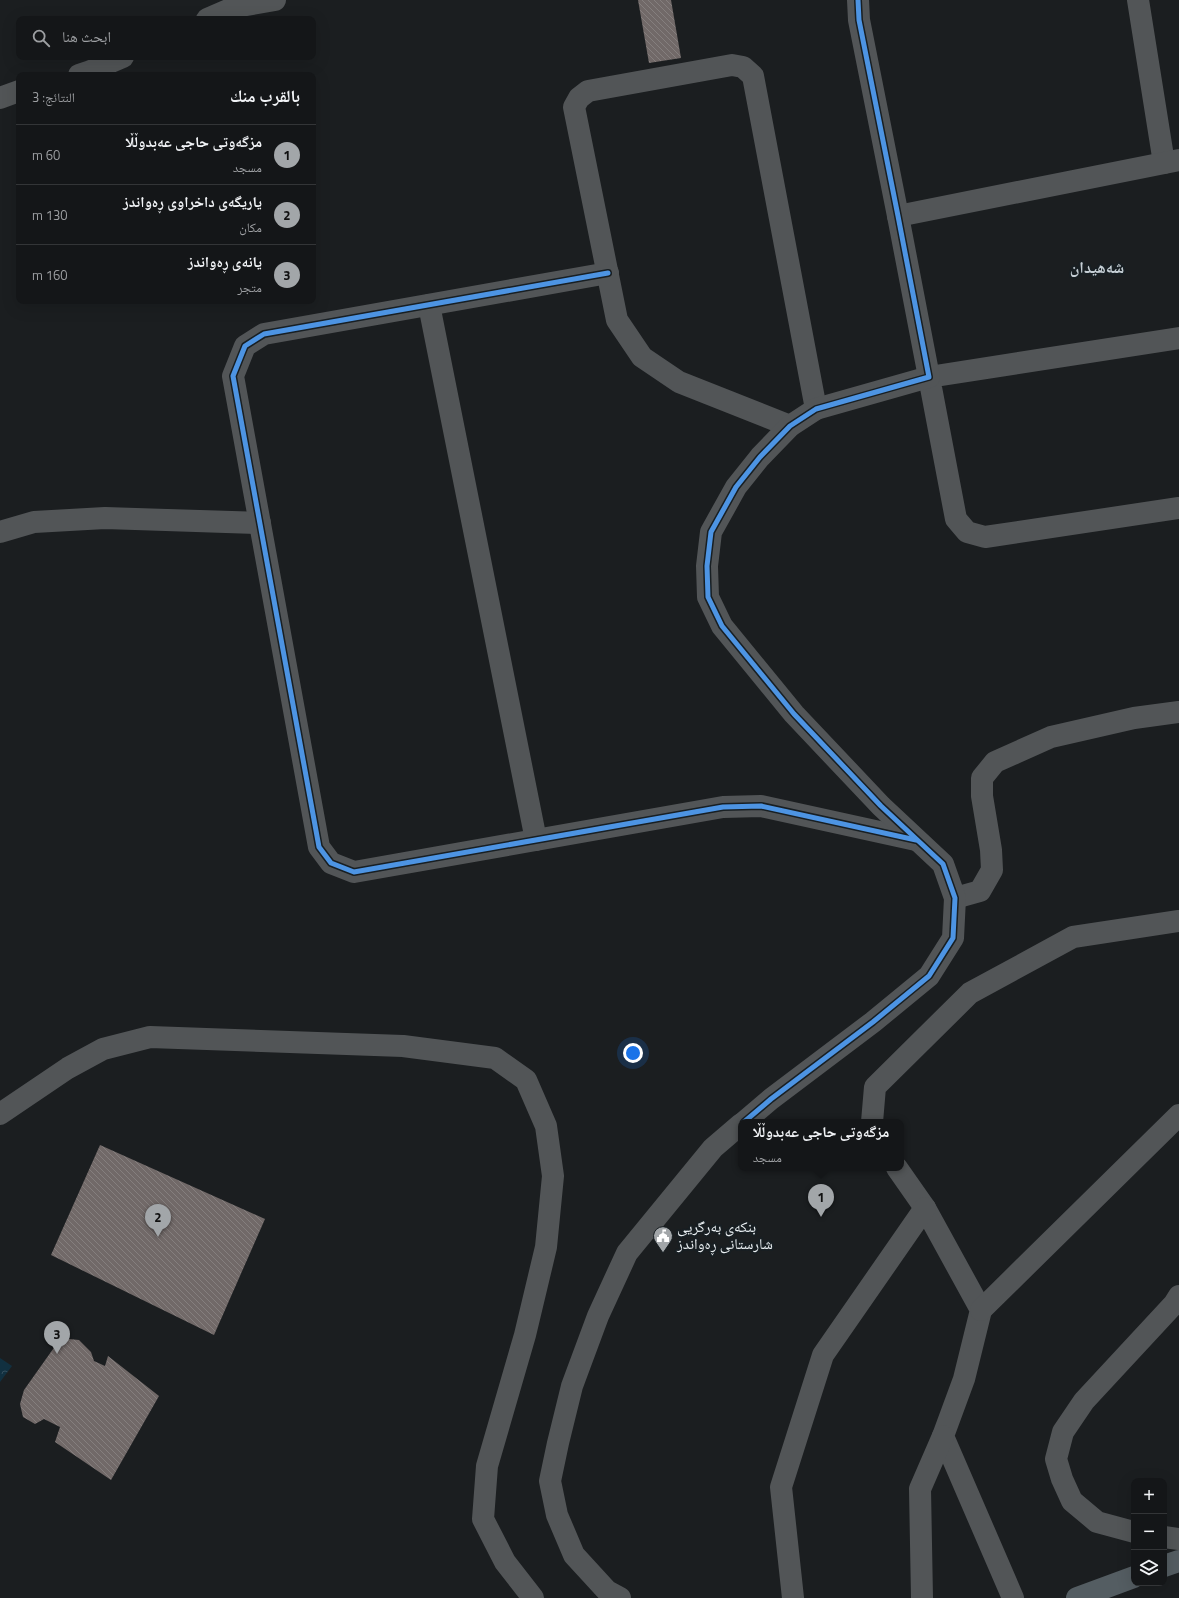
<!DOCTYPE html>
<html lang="ar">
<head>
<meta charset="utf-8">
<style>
	:root { --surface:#141618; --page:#1d1f21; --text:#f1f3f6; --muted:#9d9fa2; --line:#333537; --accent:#a2a6a9 }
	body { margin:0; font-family:"Titillium Web","Noto Naskh Arabic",sans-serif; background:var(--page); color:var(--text); direction:rtl }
	.controls { position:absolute; right:12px; bottom:12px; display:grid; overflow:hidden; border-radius:8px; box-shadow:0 4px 16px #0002 }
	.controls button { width:36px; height:36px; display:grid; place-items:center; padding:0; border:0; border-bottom:1px solid var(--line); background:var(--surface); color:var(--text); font:20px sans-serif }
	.you { position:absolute; left:633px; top:1053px; width:14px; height:14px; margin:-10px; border:3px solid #fff; border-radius:50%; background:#1a73e8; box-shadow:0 0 0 6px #1a73e833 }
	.badge { display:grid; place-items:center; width:26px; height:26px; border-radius:50%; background:var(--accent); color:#111; font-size:13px; font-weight:700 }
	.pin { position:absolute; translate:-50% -33px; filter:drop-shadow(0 1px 2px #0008) }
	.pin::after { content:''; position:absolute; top:21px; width:14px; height:12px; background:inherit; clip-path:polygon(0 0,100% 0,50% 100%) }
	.popup { position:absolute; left:738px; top:1119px; width:166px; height:52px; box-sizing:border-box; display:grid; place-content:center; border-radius:8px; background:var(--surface); filter:drop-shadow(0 1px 3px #0005); font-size:13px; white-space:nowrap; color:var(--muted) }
	.popup b { font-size:15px; color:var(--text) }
	.popup::after { content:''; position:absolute; left:50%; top:100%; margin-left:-8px; border:8px solid transparent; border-top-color:var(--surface) }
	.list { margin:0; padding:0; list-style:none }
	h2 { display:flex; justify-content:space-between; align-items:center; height:52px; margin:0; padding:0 16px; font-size:17px }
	h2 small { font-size:13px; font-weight:400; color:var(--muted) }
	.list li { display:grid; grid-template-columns:26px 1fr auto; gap:12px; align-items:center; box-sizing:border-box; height:60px; padding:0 16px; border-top:1px solid var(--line) }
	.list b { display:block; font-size:15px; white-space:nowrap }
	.list p { margin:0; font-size:13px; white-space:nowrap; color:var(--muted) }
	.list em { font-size:13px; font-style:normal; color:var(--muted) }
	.icon { flex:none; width:22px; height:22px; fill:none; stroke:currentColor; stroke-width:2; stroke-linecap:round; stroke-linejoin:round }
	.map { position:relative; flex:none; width:1179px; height:1598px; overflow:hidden; direction:ltr }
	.search { position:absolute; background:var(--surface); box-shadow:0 4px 16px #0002; left:16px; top:16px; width:300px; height:44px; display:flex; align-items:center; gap:10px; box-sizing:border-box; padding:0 14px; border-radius:8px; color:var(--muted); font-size:15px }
	.panel { position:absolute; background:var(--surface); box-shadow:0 4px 16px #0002; left:16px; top:72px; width:300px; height:232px; border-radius:8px; direction:rtl }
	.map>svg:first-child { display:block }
</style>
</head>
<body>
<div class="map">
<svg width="1179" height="1598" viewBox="0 0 1179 1598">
	<defs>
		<pattern id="park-crowns" width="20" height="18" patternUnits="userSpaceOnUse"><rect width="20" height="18" fill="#113040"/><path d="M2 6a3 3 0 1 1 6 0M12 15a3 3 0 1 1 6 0" fill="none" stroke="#344e5c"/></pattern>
		<pattern id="building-back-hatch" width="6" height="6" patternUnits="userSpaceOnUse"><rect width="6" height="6" fill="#716968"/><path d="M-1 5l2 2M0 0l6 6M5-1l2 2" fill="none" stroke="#857f7e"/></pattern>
	</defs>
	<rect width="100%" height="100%" fill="#1b1e20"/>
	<!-- park -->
	<path fill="url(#park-crowns)" d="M0 1358 12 1366 0 1382Z"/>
	<!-- building -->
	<g fill="url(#building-back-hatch)">
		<path d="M638 0H671L681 58 649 63Z"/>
		<path d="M100 1145 265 1219 214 1335 51 1255Z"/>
		<path d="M69 1339 79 1340 91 1352 94 1361 105 1366 108 1356 159 1396 111 1480 55 1442 60 1427 44 1419 35 1424 23 1417 20 1404 24 1390 58 1342Z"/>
	</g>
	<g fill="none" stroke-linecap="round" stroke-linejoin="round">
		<!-- minor -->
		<g stroke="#525557" stroke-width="22">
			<path d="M1138 0 1164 163"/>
			<path d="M207 19 235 7 275 0"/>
			<path d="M79 75 88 72 123 57"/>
			<path d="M0 98 19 91"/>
			<path d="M898 216 1179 160"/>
			<path d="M608 273 264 334 245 346 233 376 319 847 331 863 354 872 723 807 761 806 916 840"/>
			<path d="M429 305 536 840"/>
			<path d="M1179 338 929 377 956 519 967 532 985 537 1179 508"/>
			<path d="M790 426 679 382 642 357 617 320 574 107 579 98 588 91 732 65 743 67 753 76 816 409"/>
			<path d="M0 532 34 522 105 518 260 523"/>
			<path d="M955 898 980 891 992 870 991 850 982 796V778L995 762 1051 737 1134 718 1179 712"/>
			<path d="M0 1114 68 1068 103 1049 150 1037 403 1046 495 1058 526 1080 546 1126 553 1176 546 1247 525 1335 487 1466 483 1519 505 1562 533 1598"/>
			<path d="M744 1122 771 1099 873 1022 929 976 953 938 955 898 943 864 881 806 794 714 722 626 708 597 707 566 711 532 736 487 760 457 790 426 816 409 929 377 898 216 859 20 858 0"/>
			<path d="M872 1122 875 1087 970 993 1073 937 1179 921"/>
			<path d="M897 1168 925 1208 981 1310 964 1379 943 1436 1013 1598"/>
			<path d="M981 1310 1179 1115"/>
			<path d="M1134 1532 1097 1522 1072 1501 1062 1479 1056 1459 1063 1432 1084 1401 1174 1304 1179 1296"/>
			<path d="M1164 1537 1179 1539"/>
			<path d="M620 1598 607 1591 574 1555 557 1515 550 1481 558 1443 572 1386 598 1316 627 1253 713 1148 741 1124"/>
			<path d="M793 1598 781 1487 823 1355 925 1208"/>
			<path d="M922 1598 920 1489 943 1436"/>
		</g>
		<!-- major -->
		<g stroke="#545d62" stroke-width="22">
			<path d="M1164 1566 1179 1561"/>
			<path d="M1077 1598 1134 1577"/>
		</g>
		<!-- cycleway casing -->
		<g stroke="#181f23" stroke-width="8">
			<g id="cycleway">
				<path d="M608 273 264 334 245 346 233 376 319 847 331 863 354 872 723 807 761 806 916 840"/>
				<path d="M744 1122 771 1099 873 1022 929 976 953 938 955 898 943 864 881 806 794 714 722 626 708 597 707 566 711 532 736 487 760 457 790 426 816 409 929 377 898 216 859 20 858 0"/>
			</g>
		</g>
		<!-- cycleway -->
		<use href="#cycleway" stroke="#4d94e3" stroke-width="5"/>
	</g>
	<!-- icons -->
	<defs>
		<g id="civic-pin" transform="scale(1)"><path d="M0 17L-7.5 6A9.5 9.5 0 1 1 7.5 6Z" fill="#a2a6a9" stroke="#181f23"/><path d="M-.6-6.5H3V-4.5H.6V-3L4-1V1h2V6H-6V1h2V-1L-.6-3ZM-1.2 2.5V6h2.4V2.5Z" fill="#fff"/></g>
	</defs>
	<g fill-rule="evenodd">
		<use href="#civic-pin" x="663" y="1236"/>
	</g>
	<g text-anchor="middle" stroke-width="4" stroke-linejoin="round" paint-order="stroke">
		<!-- poi labels -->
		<g font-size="15" fill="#ebf0f3" stroke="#181f23" text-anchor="start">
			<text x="677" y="1232">بنکەی بەرگریی<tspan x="677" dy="17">شارستانی ڕەواندز</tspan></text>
		</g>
		<!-- neighbourhood labels -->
		<g font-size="16" font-weight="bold" fill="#c5ced4" stroke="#181f23">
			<text x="1097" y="273">شەهیدان</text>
		</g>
	</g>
</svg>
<div class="controls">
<button>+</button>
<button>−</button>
<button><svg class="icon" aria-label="layers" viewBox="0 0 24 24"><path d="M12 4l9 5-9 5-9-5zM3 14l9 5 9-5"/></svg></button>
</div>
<div class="you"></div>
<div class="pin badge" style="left:821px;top:1217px">1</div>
<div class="popup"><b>مزگەوتی حاجی عەبدوڵڵا</b>مسجد</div>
<div class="pin badge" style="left:158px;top:1237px">2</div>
<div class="pin badge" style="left:57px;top:1354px">3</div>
<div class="search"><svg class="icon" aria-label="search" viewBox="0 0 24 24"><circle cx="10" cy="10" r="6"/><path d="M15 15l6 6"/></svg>ابحث هنا</div>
<section class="panel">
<h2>بالقرب منك<small>النتائج: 3</small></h2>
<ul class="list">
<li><span class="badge">1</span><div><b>مزگەوتی حاجی عەبدوڵڵا</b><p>مسجد</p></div><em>60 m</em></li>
<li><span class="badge">2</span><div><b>یاریگەی داخراوی ڕەواندز</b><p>مكان</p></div><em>130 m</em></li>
<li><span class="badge">3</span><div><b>یانەی ڕەواندز</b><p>متجر</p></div><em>160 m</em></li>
</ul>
</section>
</div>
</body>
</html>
